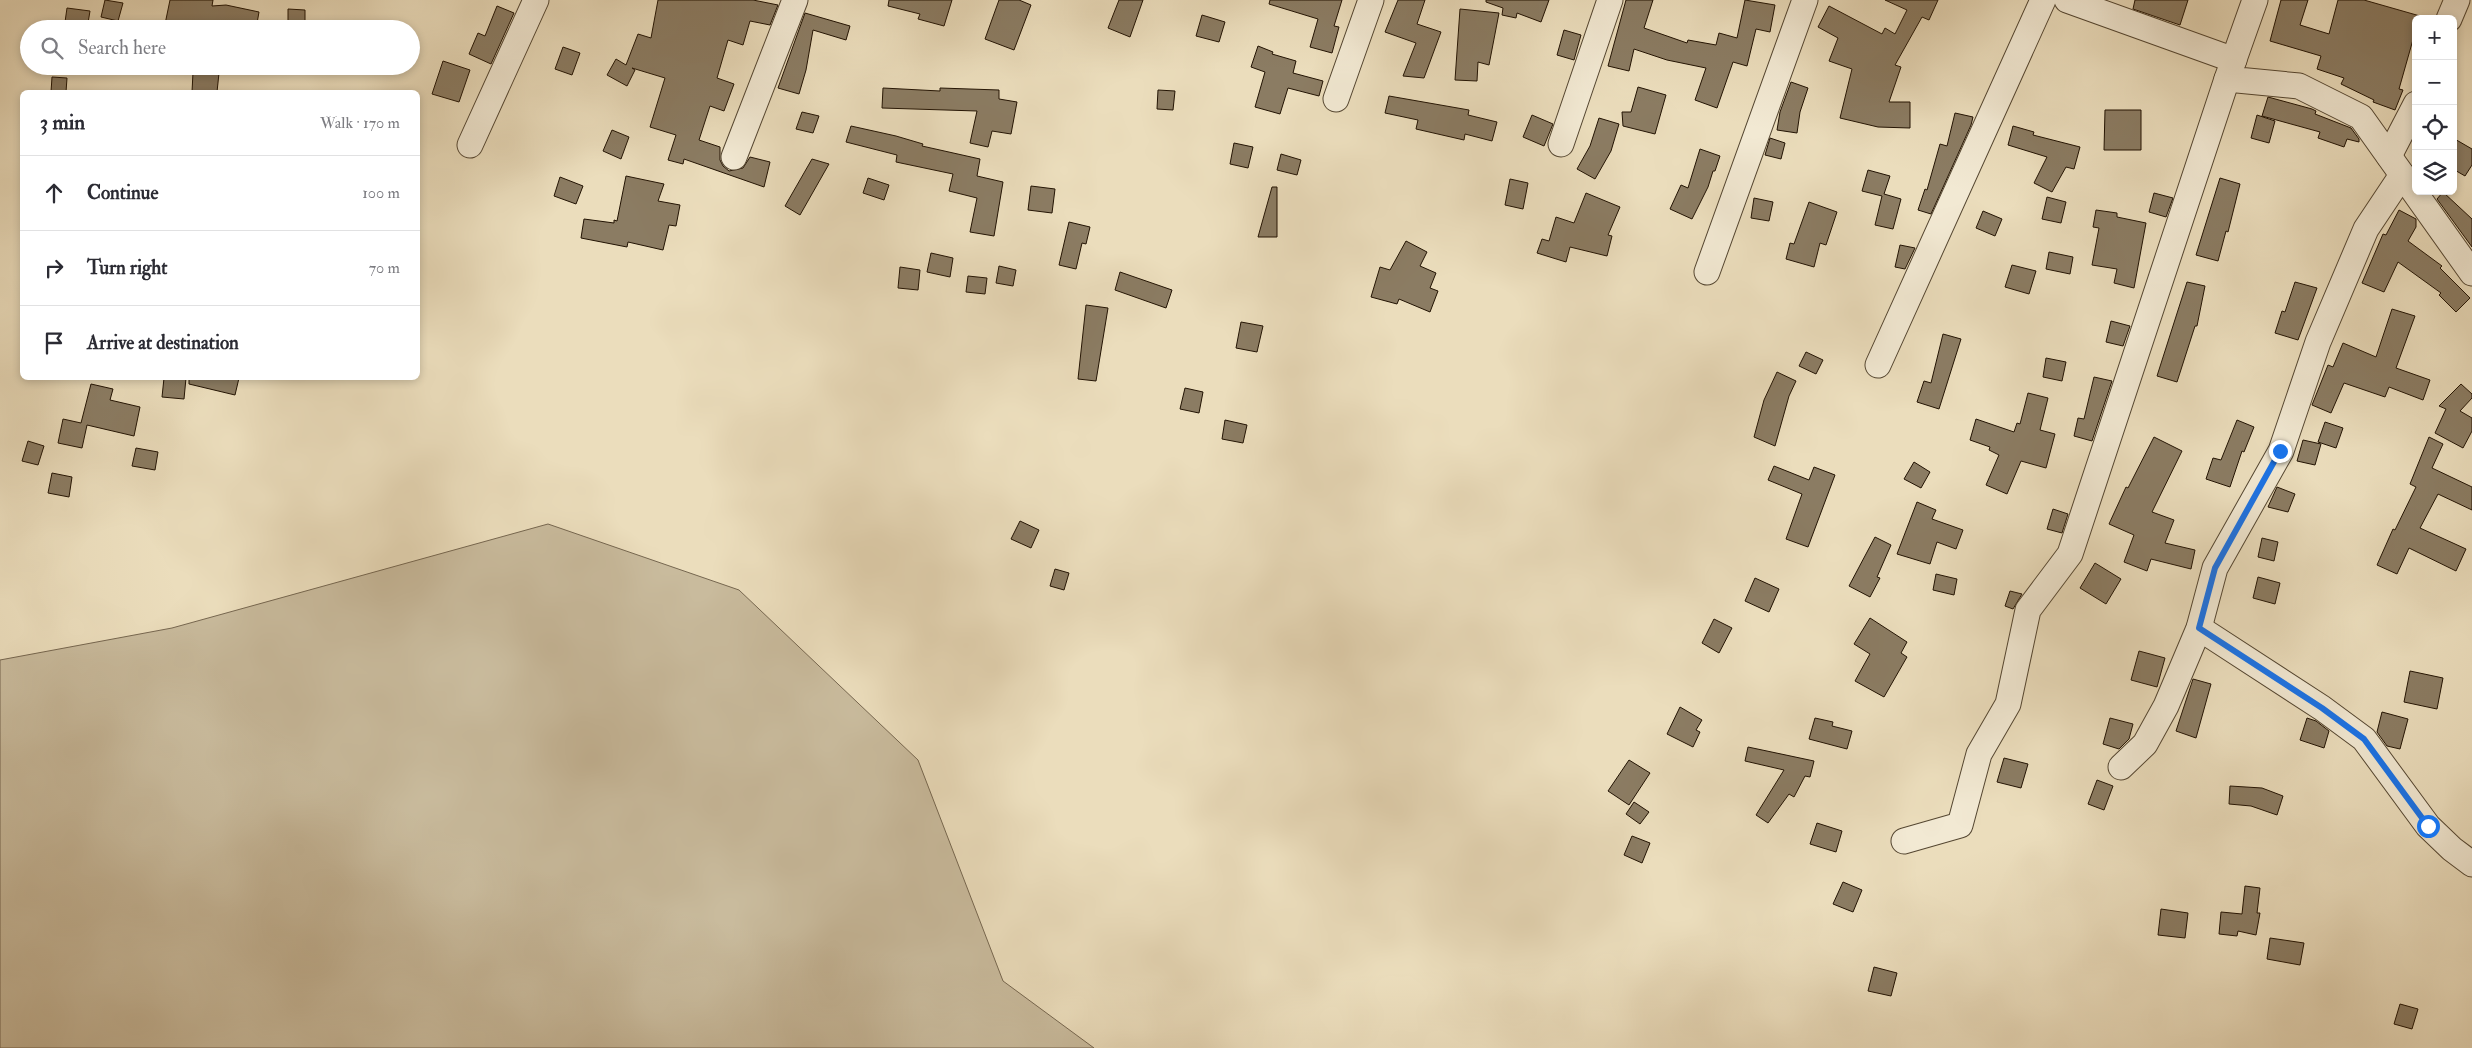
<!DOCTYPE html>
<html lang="en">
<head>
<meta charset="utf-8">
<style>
	:root { --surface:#fff; --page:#f7f7f7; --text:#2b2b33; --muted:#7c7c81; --line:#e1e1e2 }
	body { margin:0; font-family:"IM FELL Double Pica",serif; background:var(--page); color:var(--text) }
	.controls { position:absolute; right:15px; top:15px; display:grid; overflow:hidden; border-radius:8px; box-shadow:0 2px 8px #0003 }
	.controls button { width:45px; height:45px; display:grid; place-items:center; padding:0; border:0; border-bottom:1px solid var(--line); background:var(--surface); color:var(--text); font:25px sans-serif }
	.stop { position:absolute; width:15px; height:15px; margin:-11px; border:4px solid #1a73e8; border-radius:50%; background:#fff }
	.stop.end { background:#1a73e8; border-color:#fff; box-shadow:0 1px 5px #0008 }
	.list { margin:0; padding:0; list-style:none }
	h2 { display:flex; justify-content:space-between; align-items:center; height:65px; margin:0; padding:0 20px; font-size:21px }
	h2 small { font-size:16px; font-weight:400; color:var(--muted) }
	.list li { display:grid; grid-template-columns:32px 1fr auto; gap:15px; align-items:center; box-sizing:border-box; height:75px; padding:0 20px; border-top:1px solid var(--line) }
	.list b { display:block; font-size:19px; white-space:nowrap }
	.list em { font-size:16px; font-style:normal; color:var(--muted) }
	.icon { flex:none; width:28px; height:28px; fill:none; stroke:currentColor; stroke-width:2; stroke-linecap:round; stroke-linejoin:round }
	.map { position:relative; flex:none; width:2472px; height:1048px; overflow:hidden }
	.search { position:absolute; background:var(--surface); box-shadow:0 2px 8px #0003; left:20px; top:20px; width:400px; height:55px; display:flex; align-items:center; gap:12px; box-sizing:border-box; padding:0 18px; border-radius:28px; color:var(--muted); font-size:19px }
	.panel { position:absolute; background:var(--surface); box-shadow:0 2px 8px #0003; left:20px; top:90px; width:400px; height:290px; border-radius:8px }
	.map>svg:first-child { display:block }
</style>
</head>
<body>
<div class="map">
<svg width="2472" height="1048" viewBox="0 0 2472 1048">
	<rect width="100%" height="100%" fill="#ebddbc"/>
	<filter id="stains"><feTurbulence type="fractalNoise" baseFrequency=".004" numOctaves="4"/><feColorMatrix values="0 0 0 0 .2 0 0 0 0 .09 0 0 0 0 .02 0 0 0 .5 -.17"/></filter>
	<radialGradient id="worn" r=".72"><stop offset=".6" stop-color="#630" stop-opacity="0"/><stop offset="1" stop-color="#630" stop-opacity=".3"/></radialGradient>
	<!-- green -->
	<path fill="#c9bb9d" stroke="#766750" d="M548 524 739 590 918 760 1003 981 1094 1048H0V660L172 628Z"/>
	<!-- building -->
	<g fill="#8b7c63" stroke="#221303">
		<path d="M105 0 123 3 118 21 101 17Z"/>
		<path d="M170 0H213L212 6 226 5 259 12 256 29H164Z"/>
		<path d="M658 0H753L778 5 770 25 750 21 743 45 728 40 717 78 734 84 724 111 710 106 699 140 720 147V160L723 166 729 171 743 168 750 157 770 162 764 187 684 159 683 164 668 160 676 135 650 127 665 78 632 68 635 70 627 86 607 75 616 59 626 65 638 34 651 38Z"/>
		<path d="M889 0H952L944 26 918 19 920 14 888 6Z"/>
		<path d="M999 0H1019L1031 5 1014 50 985 39Z"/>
		<path d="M1119 0H1143L1130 37 1108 28Z"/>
		<path d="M1270 0H1342L1334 26 1339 27 1332 53 1310 47 1318 19 1269 4Z"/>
		<path d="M1398 0H1425L1417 24 1441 32 1424 78 1403 76 1416 43 1385 32Z"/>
		<path d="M1486 0H1549L1541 22 1517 13 1516 18 1502 15 1503 8 1486 2Z"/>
		<path d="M1626 0H1653L1644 28 1687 43 1688 40 1716 45 1719 33 1737 38 1745 0 1775 5 1770 32 1756 29 1747 66 1733 62 1717 108 1695 100 1706 68 1667 60 1634 49 1629 71 1608 66Z"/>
		<path d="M1885 0H1938L1929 20 1922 17 1895 65 1901 67 1889 102H1910V128L1878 127 1840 118 1852 69 1829 61 1838 38 1818 27 1829 6 1882 34 1885 28 1895 34 1907 10Z"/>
		<path d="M2135 0H2188L2180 25 2133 9Z"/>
		<path d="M2281 0H2308L2300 25 2329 34 2338 0H2364L2420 16 2419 19H2416V29L2399 89 2403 90 2395 110 2373 102 2374 100 2341 84 2344 78 2317 69 2321 56 2270 41Z"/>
		<path d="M497 6 514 13 491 64 469 54 478 33 485 36Z"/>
		<path d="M67 8 90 11 87 29H64Z"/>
		<path d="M288 9 305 10V29H288Z"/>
		<path d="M1460 9 1499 13 1489 65 1478 62 1477 81 1455 80Z"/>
		<path d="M805 13 850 26 846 40 813 30 806 70 799 94 778 88Z"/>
		<path d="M1202 15 1225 22 1219 42 1196 36Z"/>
		<path d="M1564 30 1581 35 1574 60 1557 55Z"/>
		<path d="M1258 46 1273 52 1272 54 1296 61 1293 73 1323 81 1319 96 1288 88 1280 114 1255 107 1265 72 1251 67Z"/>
		<path d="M563 47 580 53 572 75 555 69Z"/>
		<path d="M443 61 470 70 459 102 432 94Z"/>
		<path d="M193 72 219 73 217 92H192Z"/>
		<path d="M52 77 67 78 66 92H51Z"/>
		<path d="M1791 82 1808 88 1800 112 1797 133 1777 130 1780 112Z"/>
		<path d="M1638 87 1666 95 1655 134 1623 126 1622 112H1631Z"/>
		<path d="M883 88 940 91V88L999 90V99L1017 102 1011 134 992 131 988 147 970 143 977 111 882 108Z"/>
		<path d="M1158 90 1175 91 1173 110 1157 109Z"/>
		<path d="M1389 96 1469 110 1468 115 1497 122 1492 141 1465 134 1464 140 1416 129 1418 120 1385 113Z"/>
		<path d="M2268 97 2312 109 2316 111 2315 114 2351 128 2359 139V142L2347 139 2344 147 2318 138 2320 132 2262 116Z"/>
		<path d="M2105 110H2141V150H2104Z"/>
		<path d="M802 112 819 116 813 133 796 129Z"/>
		<path d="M1955 113 1973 117 1971 125 1931 214 1918 210 1925 189 1927 190 1940 144 1947 146Z"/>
		<path d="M1532 115 1553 124 1544 146 1523 137Z"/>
		<path d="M2257 115 2275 121 2269 143 2251 138Z"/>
		<path d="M1599 118 1619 124 1611 151 1595 179 1577 169 1590 146Z"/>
		<path d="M851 126 896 136 923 144 922 146 980 159 977 176 1003 182 994 236 970 232 977 198 949 191 953 174 896 162 897 155 846 142Z"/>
		<path d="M2013 126 2034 132 2033 135 2080 147 2074 169 2066 167 2052 192 2034 183 2047 157 2008 145Z"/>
		<path d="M612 130 629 137 621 159 603 151Z"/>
		<path d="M1770 138 1785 143 1781 159 1765 155Z"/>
		<path d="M2453 138 2472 149V165L2465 176 2453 169Z"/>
		<path d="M1234 143 1253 147 1248 168 1230 164Z"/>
		<path d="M1700 149 1720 156 1715 171H1713L1708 187 1692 219 1670 209 1681 185 1688 188Z"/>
		<path d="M1281 154 1301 160 1297 175 1277 170Z"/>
		<path d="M812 159 829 164 800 215 785 206Z"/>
		<path d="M1868 170 1890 176 1884 194 1901 199 1893 229 1875 225 1882 196 1862 191Z"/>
		<path d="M626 176 664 184 658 201 680 205 676 226 669 225 663 250 628 242 627 247 581 238 584 219 614 223V220L617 221Z"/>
		<path d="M560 177 583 186 576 204 554 196Z"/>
		<path d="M868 178 889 185 884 200 863 193Z"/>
		<path d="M2220 178 2240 184 2228 232 2226 231 2218 261 2196 255Z"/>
		<path d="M1510 179 1528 183 1523 209 1505 205Z"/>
		<path d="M1031 186 1055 189 1052 213 1028 210Z"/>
		<path d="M1272 187H1277V237H1258Z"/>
		<path d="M2443 192 2472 219V247L2437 199Z"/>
		<path d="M1586 193 1620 207 1608 235 1612 236 1607 256 1570 247 1566 262 1537 253 1542 239 1549 241 1556 217 1574 223Z"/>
		<path d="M2154 193 2173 198 2166 217 2149 212Z"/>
		<path d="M2047 197 2066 202 2061 223 2042 219Z"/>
		<path d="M1754 198 1773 202 1769 221 1751 218Z"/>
		<path d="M1809 202 1837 212 1826 245 1820 243 1814 267 1786 259 1790 243 1794 244Z"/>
		<path d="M2096 210 2117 213V217L2146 223 2134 288 2114 283 2117 269 2092 265 2099 228 2093 227Z"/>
		<path d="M2399 210 2416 219V227L2408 241 2442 266 2440 268 2470 298 2456 312 2439 295 2441 293 2398 262 2384 292 2362 283 2383 234 2386 235Z"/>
		<path d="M1983 211 2002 219 1995 236 1976 228Z"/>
		<path d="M1069 222 1090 227 1086 244 1082 243 1076 269 1059 265Z"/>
		<path d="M1406 241 1427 252 1420 266 1436 273 1430 288 1438 291 1430 312 1399 299 1397 304 1371 297 1380 267 1390 270Z"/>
		<path d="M1900 245 1915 248 1905 269 1895 267Z"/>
		<path d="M2049 252 2073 257 2070 274 2046 269Z"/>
		<path d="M931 253 953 258 950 277 927 272Z"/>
		<path d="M2012 265 2036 271 2029 294 2005 287Z"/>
		<path d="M999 266 1016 270 1013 286 996 283Z"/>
		<path d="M900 267 920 270 918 290 898 288Z"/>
		<path d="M1120 272 1172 290 1166 308 1115 290Z"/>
		<path d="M968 276 987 278 985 294 966 292Z"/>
		<path d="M2187 282 2205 286 2197 326H2195L2177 382 2157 376Z"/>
		<path d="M2295 282 2317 288 2298 340 2275 333 2282 311 2285 312Z"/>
		<path d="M1086 305 1108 308 1096 381 1078 379Z"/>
		<path d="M2392 309 2415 316 2396 368 2430 380 2423 400 2389 387 2385 397 2344 383 2331 413 2312 405 2328 365 2333 367 2343 343 2376 357Z"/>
		<path d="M2111 321 2130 326 2123 346 2106 342Z"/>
		<path d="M1241 322 1263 326 1257 352 1236 348Z"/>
		<path d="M1943 334 1961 339 1939 409 1917 402 1924 381 1931 383Z"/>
		<path d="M1806 352 1823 360 1816 374 1799 366Z"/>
		<path d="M2046 358 2066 362 2062 381 2043 377Z"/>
		<path d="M1777 372 1796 381 1789 396 1775 446 1754 437 1764 400Z"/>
		<path d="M2094 377 2112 381 2092 441 2074 436 2078 418 2084 419Z"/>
		<path d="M164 378H186L184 399 162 397Z"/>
		<path d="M189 378H239L235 395 189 384Z"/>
		<path d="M91 384 113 389 110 400 140 407 134 436 87 425 82 448 58 443 63 419 81 423Z"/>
		<path d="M2461 384 2472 394V398L2460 411 2472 418V431L2463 448 2435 433 2446 409 2439 406Z"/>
		<path d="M1185 388 1203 392 1199 413 1180 409Z"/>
		<path d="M2028 393 2048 398 2040 430 2055 434 2046 468 2021 461 2007 494 1986 485 1999 455 1989 450 1990 447 1970 440 1976 419 2014 432 2017 423 2020 424Z"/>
		<path d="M1225 420 1247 425 1243 443 1222 439Z"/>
		<path d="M2237 420 2254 427 2244 452 2242 451 2230 487 2206 479 2213 458 2221 460Z"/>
		<path d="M2325 422 2343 428 2336 448 2318 442Z"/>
		<path d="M2154 437 2182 451 2152 512 2174 520 2165 543 2195 550 2191 569 2151 559 2147 571 2124 562 2134 535 2109 524 2126 487 2128 488Z"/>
		<path d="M2429 437 2443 444 2432 468 2472 487V510L2438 494 2420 528 2466 549 2456 571 2409 548 2397 574 2377 565 2393 529 2395 530 2416 487 2410 484Z"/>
		<path d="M2303 440 2321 444 2315 465 2297 461Z"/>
		<path d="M28 441 44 446 38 465 22 461Z"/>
		<path d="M136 448 158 452 155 470 132 466Z"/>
		<path d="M1914 462 1930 472 1921 488 1904 479Z"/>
		<path d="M1774 466 1809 480 1814 467 1835 475 1808 547 1786 539 1802 494 1768 480Z"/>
		<path d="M52 473 72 477 69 497 48 493Z"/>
		<path d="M2277 487 2295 494 2288 512 2268 507Z"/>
		<path d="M1917 502 1936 510 1932 519 1963 530 1956 549 1937 542 1930 564 1897 554Z"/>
		<path d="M2053 509 2068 514 2062 533 2047 529Z"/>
		<path d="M1020 521 1039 530 1031 548 1011 539Z"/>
		<path d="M1875 537 1891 545 1877 577 1880 578 1870 597 1849 586Z"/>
		<path d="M2262 538 2278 542 2274 561 2258 557Z"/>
		<path d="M2095 563 2121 579 2106 604 2080 588Z"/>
		<path d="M1055 569 1069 573 1064 590 1050 586Z"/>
		<path d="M1936 574 1957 579 1954 595 1933 590Z"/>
		<path d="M2258 577 2280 583 2275 604 2253 598Z"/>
		<path d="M1755 578 1779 589 1769 612 1745 601Z"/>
		<path d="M2010 591 2022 594 2013 609 2005 606Z"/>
		<path d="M1870 618 1907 642 1901 653 1907 657 1884 697 1855 681 1870 654 1854 644Z"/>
		<path d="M1714 619 1732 628 1719 653 1702 643Z"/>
		<path d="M2139 651 2165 658 2157 687 2131 680Z"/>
		<path d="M2410 671 2443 678 2437 709 2404 702Z"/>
		<path d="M2193 679 2211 684 2196 738 2176 731Z"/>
		<path d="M1680 707 1702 720 1696 730 1700 732 1693 747 1667 734Z"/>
		<path d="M2382 712 2408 719 2400 749 2387 746 2377 732Z"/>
		<path d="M1815 718 1833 722 1832 726 1852 731 1847 749 1809 739Z"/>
		<path d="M2110 718 2133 724 2129 739 2119 749 2103 744Z"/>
		<path d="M2307 718 2316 721 2329 731 2324 748 2300 740Z"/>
		<path d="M1748 747 1814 761 1810 777 1805 776 1794 797 1789 794 1768 823 1756 815 1784 770 1745 761Z"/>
		<path d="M2004 758 2028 764 2021 788 1997 782Z"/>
		<path d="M1629 760 1650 773 1629 805 1608 791Z"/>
		<path d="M2097 780 2113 786 2104 810 2088 804Z"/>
		<path d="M2230 786 2262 788 2283 796 2277 815 2251 806 2229 804Z"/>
		<path d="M1634 802 1649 812 1640 824 1626 814Z"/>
		<path d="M1817 823 1842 831 1836 852 1810 844Z"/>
		<path d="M1632 836 1650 843 1642 863 1624 855Z"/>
		<path d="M1843 882 1862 890 1853 912 1833 904Z"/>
		<path d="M2245 886 2260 888 2257 913H2260L2256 935 2238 931 2237 936 2219 934 2221 912 2242 914Z"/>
		<path d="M2161 909 2188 913 2185 938 2158 935Z"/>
		<path d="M2270 938 2304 943 2300 965 2267 959Z"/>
		<path d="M1874 967 1897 973 1891 996 1868 991Z"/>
		<path d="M2400 1004 2418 1009 2412 1029 2394 1024Z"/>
	</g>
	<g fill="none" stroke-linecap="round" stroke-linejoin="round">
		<!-- minor casing -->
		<g stroke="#544631" stroke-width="27">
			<g id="minor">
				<path d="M2067 0 2234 60"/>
				<path d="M2255 0 2227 79 2299 86 2361 117 2472 273"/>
				<path d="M2449 19 2457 0"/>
				<path d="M1336 99 1371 0"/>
				<path d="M1561 144 1610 0"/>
				<path d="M470 145 536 0"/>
				<path d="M2389 156 2416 104"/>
				<path d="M734 157 795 0"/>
				<path d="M1707 272 1805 0"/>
				<path d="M1878 365 2043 0"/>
				<path d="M2199 628 2322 708 2364 739 2428 826 2452 849 2472 864"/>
				<path d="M2121 767 2145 744 2166 706 2199 628 2215 568 2281 451 2318 342 2366 229 2402 175"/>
				<path d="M1904 841 1960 825 1979 754 2008 704 2028 610 2070 554 2227 79"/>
			</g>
		</g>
		<!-- minor -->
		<use href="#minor" stroke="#f2e9d3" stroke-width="25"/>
	</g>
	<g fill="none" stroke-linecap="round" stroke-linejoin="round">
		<!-- route -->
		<path stroke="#1a73e8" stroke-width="6" d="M2280 451 2215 568 2199 628 2322 708 2364 739 2428 826"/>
	</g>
	<rect width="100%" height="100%" filter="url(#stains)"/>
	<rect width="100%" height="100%" fill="url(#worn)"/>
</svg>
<div class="controls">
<button>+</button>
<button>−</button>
<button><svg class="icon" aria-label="locate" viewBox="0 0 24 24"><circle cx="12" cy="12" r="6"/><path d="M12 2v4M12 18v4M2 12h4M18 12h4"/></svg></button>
<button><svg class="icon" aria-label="layers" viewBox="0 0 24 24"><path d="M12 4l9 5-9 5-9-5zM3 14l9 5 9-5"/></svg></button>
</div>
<div class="stop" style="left:2428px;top:826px"></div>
<div class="stop end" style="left:2280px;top:451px"></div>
<div class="search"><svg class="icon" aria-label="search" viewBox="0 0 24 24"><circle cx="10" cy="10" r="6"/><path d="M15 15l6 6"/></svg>Search here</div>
<section class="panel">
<h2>3 min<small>Walk · 170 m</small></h2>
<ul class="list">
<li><svg class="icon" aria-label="ahead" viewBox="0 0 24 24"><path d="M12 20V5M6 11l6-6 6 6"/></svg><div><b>Continue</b></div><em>100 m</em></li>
<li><svg class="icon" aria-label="right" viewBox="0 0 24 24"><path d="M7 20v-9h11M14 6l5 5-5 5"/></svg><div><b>Turn right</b></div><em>70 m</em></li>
<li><svg class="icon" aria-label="arrive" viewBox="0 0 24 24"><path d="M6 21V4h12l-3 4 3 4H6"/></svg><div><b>Arrive at destination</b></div></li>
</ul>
</section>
</div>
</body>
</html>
